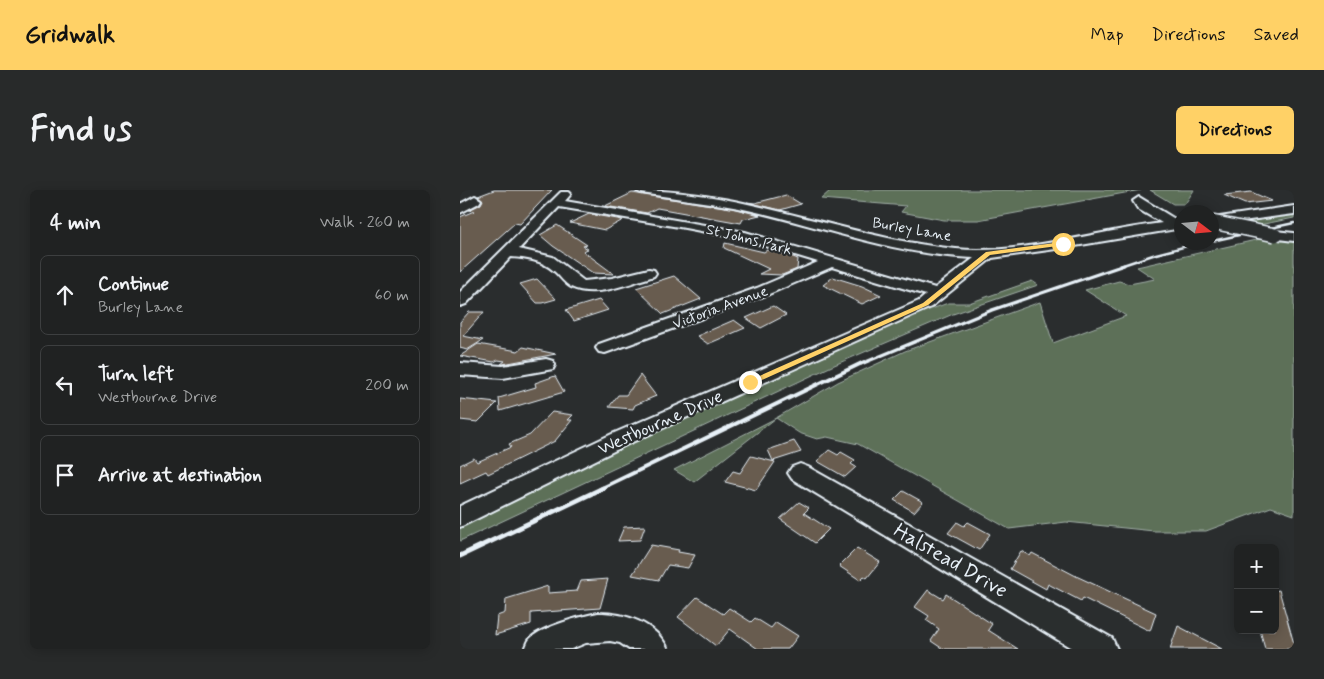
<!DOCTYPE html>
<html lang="en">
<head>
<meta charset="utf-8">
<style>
	:root { --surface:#202222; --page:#282a2a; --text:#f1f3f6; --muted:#a2a4a5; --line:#3d3f40; --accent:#ffd166 }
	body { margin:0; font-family:Mynerve,sans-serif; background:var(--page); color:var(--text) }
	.controls { position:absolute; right:15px; bottom:15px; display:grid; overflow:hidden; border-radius:8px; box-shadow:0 2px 12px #0003 }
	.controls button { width:45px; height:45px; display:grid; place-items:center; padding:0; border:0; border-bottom:1px solid var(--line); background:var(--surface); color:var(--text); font:25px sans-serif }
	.compass { position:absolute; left:714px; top:15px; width:45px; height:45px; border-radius:50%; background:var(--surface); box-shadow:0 2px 12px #0003; rotate:106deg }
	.stop { position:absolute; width:15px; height:15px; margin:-11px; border:4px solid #ffd166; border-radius:50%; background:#fff }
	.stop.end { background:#ffd166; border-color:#fff; box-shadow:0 1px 5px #0008 }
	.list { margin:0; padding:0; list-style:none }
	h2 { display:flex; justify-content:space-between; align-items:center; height:65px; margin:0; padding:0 20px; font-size:21px }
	h2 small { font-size:16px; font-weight:400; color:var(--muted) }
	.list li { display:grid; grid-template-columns:32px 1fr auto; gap:15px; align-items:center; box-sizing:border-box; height:80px; margin:0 10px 10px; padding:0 10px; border:1px solid var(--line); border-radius:8px }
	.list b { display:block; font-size:19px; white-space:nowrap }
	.list p { margin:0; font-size:16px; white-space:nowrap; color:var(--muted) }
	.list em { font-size:16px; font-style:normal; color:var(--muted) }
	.icon { flex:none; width:28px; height:28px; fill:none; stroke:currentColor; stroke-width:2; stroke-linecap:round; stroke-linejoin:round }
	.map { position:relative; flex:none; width:834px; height:459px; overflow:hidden; border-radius:8px }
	header { display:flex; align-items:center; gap:30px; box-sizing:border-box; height:70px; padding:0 25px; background:var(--accent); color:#111 }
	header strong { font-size:24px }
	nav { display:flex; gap:28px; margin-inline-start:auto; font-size:18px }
	.intro { display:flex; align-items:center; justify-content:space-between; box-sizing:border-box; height:120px; padding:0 30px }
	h1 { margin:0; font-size:35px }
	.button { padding:12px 22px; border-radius:8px; background:var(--accent); color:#111; font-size:18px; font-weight:700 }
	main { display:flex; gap:30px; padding:0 30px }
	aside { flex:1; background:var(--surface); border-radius:8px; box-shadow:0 2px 12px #0003 }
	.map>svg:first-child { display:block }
</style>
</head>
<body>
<header>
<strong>Gridwalk</strong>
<nav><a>Map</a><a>Directions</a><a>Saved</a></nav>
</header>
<div class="intro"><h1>Find us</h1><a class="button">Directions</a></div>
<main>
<aside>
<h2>4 min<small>Walk · 260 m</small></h2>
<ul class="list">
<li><svg class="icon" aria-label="ahead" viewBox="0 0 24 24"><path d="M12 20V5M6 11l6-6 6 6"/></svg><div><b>Continue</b><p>Burley Lane</p></div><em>60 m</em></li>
<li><svg class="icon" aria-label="left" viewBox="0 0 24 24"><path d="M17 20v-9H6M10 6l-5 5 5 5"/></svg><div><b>Turn left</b><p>Westbourne Drive</p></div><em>200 m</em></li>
<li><svg class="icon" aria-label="arrive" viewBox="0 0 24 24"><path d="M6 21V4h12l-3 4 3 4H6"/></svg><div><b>Arrive at destination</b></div></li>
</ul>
</aside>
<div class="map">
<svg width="834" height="459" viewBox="0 0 834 459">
	<rect width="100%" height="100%" fill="#2a2d2e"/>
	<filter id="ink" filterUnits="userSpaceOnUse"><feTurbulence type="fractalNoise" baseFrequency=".02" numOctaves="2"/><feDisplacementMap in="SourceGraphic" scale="10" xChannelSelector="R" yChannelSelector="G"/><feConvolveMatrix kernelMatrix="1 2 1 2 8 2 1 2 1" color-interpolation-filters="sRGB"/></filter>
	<g filter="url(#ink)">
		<!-- green -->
		<g fill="#5d6f59" stroke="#a2b0a8">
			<path d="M371 0H681L518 30H484L441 22 446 16 361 9Z"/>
			<path d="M690 0H734L725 14H713Z"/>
			<path d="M834 22V28L789 37 772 29Z"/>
			<path d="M809 47 834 50V325L811 317 746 341H694L606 332 549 339 398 254 367 247 357 249 339 243 316 228 234 292 214 280 316 228 378 192 445 161 580 112 593 153 666 126 625 100 659 91 669 94 695 89 677 77Z"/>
			<path d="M572 91 578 95 493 124 372 176 0 351V334L156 257 458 124 488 113H509Z"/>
		</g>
		<!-- building -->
		<g fill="#685b4f" stroke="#e8f1f8">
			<path d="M34 0H92L60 34 55 33 0 82V27L14 21 9 20 21 14 23 10 18 6Z"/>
			<path d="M791 2 812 11 785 14 764 5Z"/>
			<path d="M172 3 271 18 300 25 283 29 281 33 197 18 187 23 145 16Z"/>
			<path d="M326 5 341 14 320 20 287 12 295 13Z"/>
			<path d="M129 24 163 30 145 40 110 33Z"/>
			<path d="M97 35 127 55 123 56 128 59 123 61 154 84 133 83 93 56 80 45Z"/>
			<path d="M265 53 304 62 307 60 328 65 338 69 337 79 322 85 299 84 309 79 264 58Z"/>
			<path d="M214 86 241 109 203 124 176 98Z"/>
			<path d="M373 87 402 96 421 105 402 114 363 95Z"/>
			<path d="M77 89 96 109 82 113H77L60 94Z"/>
			<path d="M139 110 148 120 114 131 106 120Z"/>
			<path d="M313 116 326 125 301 138 286 128Z"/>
			<path d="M9 122H24L3 146 23 150 7 160 0 158V132Z"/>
			<path d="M274 130 285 138 248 154 237 146Z"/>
			<path d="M18 154 58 161 63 157 96 164 43 174H41L45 171 38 170 34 172 0 166Z"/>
			<path d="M180 185 196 206 175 215 173 219 149 217 158 205H166Z"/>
			<path d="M95 186 104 202 40 221 39 208 76 197 75 193Z"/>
			<path d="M0 209 37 213 18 232 0 230Z"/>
			<path d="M92 222 113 225 108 230H112L95 251 28 284 26 281 0 293V275L14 268 17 272 51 257 49 254 70 245Z"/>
			<path d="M334 251 341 262 313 271 308 260Z"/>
			<path d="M369 260 378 265 381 262 395 270 391 274 396 277 385 287 357 271Z"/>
			<path d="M291 266 315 272 296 300 265 292 273 281 280 283Z"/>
			<path d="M443 301 463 312 454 322 434 310Z"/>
			<path d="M339 312 349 318 344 323 369 339 355 353 320 329Z"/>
			<path d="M497 332 504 336 508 332 530 344 519 360 488 343Z"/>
			<path d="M185 336 180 350 158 351 164 337Z"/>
			<path d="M191 355 219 360 218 362 235 365 228 378 208 375 199 390 172 385Z"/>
			<path d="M397 358 420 372 407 388 404 386 400 390 379 376Z"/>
			<path d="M561 361 570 366 572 363 616 386 696 423 690 441 623 408 621 411 588 394 586 399 550 379Z"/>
			<path d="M148 389 140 418 71 423V434L35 445 37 426 45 423 46 409 88 396V403L117 401 121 391Z"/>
			<path d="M468 400 483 409 486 404 500 413 532 434 528 440 558 459H483L471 451 479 439 466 430 469 426 455 417Z"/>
			<path d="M819 400 834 454V459H805L800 440H815V401Z"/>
			<path d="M237 407 263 424 269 418 291 432 295 428 311 438 316 432 338 446 328 459H298L270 439 256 456 218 427Z"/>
			<path d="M718 436 762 459H710Z"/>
		</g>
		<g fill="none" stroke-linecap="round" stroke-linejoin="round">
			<!-- minor casing -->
			<g stroke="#e8f1f8" stroke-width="4">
				<g id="minor">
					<path d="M175 0C285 0 387 48 496 59 561 65 637 41 702 33L678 19 673 11 679 7 718 31 722 30V38L603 58 532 68 471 117 168 254 0 337V316L152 244 459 111 466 105 372 77 309 104 145 163 139 162 136 158 139 154 297 98 358 72 282 49 225 38 99 17 59 59 93 67 124 91 152 88 189 79 194 80 196 83 194 86C170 93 135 109 111 97 104 93 100 86 94 81 82 70 66 68 51 67L6 114 0 116V102L101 2H109L111 4 105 11 285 42 475 98 514 68C433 65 358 35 279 18 247 12 214 8 181 3Z"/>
					<path d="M15 6 21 10 19 13 0 23V14Z"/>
					<path d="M834 16V24L752 35 753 28Z"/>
					<path d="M815 41 834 43V51L810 48 808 45Z"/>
					<path d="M86 169 93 171 95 175 93 179 43 188 0 185V173L43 176Z"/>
					<path d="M340 274 348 277 652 448 657 459H613L332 289 328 283 332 277Z"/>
					<path d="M138 423C165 423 196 433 208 459H169L160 453 150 451 126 453 111 459H65C67 456 68 450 71 448 82 437 122 426 138 423Z"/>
				</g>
			</g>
			<!-- minor -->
			<use href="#minor" fill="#2a2d2e" fill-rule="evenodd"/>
			<!-- rail-far3 -->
			<g stroke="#e8f1f8" stroke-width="2.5">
				<path d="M752 51 834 33"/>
				<path d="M660 76 696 64 743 52"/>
			</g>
			<!-- rail-far2 -->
			<path stroke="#e8f1f8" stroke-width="3" d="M401 174 532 120 664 75"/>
			<!-- rail-far1 -->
			<path stroke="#e8f1f8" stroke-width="4" d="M140 299 404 172"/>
			<!-- rail -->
			<path stroke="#e8f1f8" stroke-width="5" d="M0 366 143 298"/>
			<!-- minor-bridge casing -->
			<g stroke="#e8f1f8" stroke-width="16" stroke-linecap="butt">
				<path id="minor-bridge" d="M752 32 815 45"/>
			</g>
			<!-- minor-bridge -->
			<use href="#minor-bridge" stroke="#2a2d2e" stroke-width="13"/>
		</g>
	</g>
	<!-- route -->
	<path fill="#ffd166" d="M603 52 605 55 530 65 468 115 293 194 286 192 463 113 526 62Z"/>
	<g text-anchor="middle" stroke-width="4.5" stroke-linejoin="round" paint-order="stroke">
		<!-- far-street labels -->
		<g font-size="15" fill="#e8f1f8" stroke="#2a2d2e">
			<text transform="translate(452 39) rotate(10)" y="5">Burley Lane</text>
			<text transform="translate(289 49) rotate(14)" y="5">St Johns Park</text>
			<text transform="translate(260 117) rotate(-20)" y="5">Victoria Avenue</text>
		</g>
		<!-- street labels -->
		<g font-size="18" fill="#e8f1f8" stroke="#2a2d2e">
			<text transform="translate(200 232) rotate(-24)" y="6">Westbourne Drive</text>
		</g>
		<!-- near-street labels -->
		<g font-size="21" fill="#e8f1f8" stroke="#2a2d2e">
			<text transform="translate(491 370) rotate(30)" y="7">Halstead Drive</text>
		</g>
	</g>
</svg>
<div class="controls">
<button>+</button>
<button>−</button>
</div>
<svg class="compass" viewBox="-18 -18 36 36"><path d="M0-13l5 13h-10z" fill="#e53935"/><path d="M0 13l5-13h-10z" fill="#a2a4a5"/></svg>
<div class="stop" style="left:603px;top:54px"></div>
<div class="stop end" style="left:290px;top:192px"></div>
</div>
</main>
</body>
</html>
